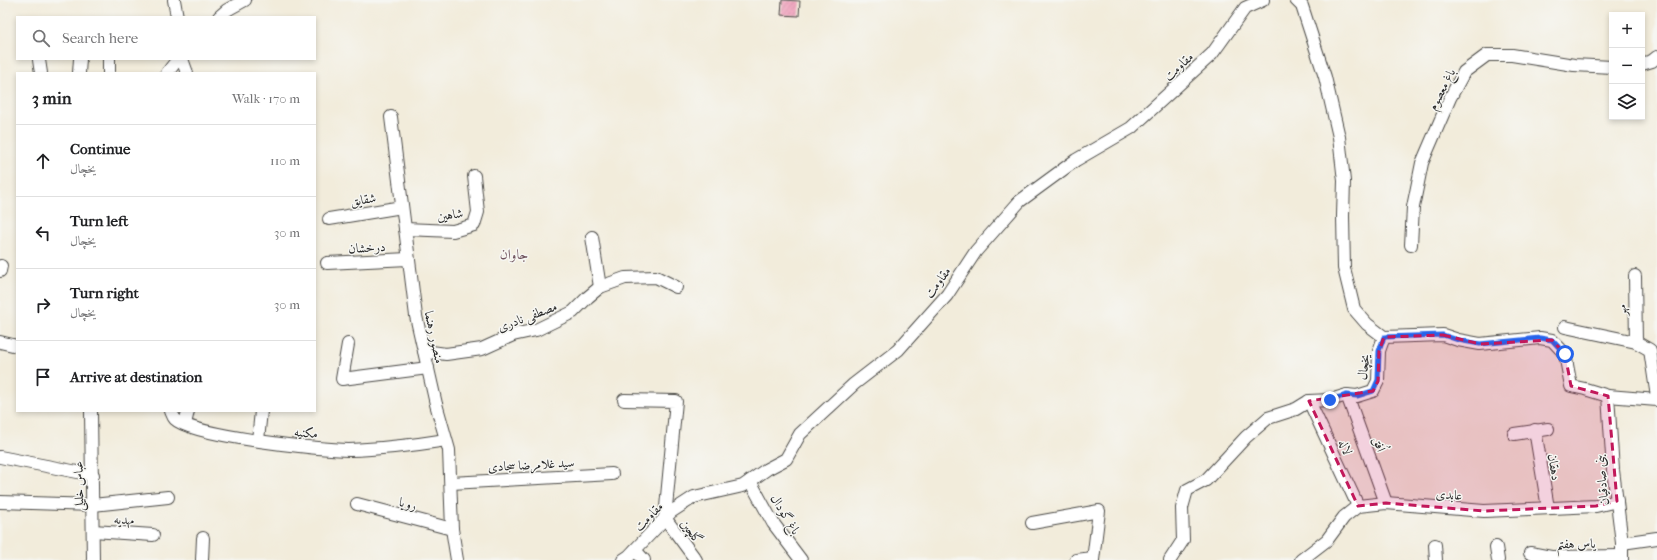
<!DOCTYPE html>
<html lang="en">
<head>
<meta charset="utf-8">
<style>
	:root { --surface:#fff; --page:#f6f6f6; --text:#202124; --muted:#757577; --line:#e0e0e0 }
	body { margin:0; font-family:"IM FELL French Canon",Amiri,serif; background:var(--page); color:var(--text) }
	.controls { position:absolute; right:12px; top:12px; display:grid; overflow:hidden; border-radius:0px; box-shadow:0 2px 6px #0003 }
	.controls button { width:36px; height:36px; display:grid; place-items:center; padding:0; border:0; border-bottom:1px solid var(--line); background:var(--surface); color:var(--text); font:20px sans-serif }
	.stop { position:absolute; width:12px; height:12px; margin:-9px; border:3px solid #2563eb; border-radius:50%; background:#fff }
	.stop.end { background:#2563eb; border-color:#fff; box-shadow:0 1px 4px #0008 }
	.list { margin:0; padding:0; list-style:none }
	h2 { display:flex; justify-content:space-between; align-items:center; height:52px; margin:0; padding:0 16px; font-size:17px }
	h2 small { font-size:13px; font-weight:400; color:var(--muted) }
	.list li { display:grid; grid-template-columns:26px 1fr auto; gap:12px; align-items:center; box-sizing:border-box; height:72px; padding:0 16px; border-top:1px solid var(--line) }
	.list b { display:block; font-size:15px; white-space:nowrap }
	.list p { margin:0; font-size:13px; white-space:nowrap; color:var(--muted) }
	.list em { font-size:13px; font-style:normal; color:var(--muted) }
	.icon { flex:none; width:22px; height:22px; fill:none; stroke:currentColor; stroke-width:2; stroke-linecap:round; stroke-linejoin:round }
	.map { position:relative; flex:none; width:1657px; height:560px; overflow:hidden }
	.search { position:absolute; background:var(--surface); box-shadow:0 2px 6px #0003; left:16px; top:16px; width:300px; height:44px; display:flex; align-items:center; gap:10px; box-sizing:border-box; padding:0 14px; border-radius:0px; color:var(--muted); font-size:15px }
	.panel { position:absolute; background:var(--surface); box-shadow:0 2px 6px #0003; left:16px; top:72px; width:300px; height:340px; border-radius:0px }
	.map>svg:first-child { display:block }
</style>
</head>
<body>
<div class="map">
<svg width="1657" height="560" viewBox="0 0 1657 560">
	<defs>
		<pattern id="building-hatch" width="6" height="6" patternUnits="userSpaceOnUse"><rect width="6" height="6" fill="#f1a0bc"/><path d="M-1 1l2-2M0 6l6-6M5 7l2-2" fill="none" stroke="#c38399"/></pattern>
	</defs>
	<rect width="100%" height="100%" fill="#f6f6f2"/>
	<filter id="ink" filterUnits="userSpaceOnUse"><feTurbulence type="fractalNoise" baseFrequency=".025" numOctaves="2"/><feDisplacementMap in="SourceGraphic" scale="8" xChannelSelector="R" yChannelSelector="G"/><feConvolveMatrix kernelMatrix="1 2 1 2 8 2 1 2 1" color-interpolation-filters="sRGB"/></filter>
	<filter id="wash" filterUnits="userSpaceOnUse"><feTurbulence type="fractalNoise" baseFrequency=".012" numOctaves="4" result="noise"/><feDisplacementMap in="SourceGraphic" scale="16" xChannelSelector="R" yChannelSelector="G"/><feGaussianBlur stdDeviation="0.9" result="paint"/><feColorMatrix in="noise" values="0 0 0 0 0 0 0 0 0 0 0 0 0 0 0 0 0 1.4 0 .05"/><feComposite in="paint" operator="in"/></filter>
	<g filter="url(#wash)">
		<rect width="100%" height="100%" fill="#f2ecdb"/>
		<g id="blocks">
			<!-- building -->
			<path fill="url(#building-hatch)" d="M782 0 800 1 799 16 781 15Z"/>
		</g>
	</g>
	<g filter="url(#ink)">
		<use href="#blocks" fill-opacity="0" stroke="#494845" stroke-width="1"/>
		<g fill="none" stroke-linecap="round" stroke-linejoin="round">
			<!-- minor casing -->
			<g stroke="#494845" stroke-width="14">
				<g id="minor">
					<path d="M174 0 177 17"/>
					<path d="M1296 0 1302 6 1325 77 1339 137 1344 181 1343 216 1344 268 1354 309 1367 324 1384 337"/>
					<path d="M219 17 227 10 245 0"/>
					<path d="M109 59V73"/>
					<path d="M182 59 187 73"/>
					<path d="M39 60 41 73"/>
					<path d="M1642 64 1652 61 1657 57"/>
					<path d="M79 73 80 59"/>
					<path d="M167 73 178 59"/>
					<path d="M391 117 416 316 436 404 449 450 452 529 457 560"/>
					<path d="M329 219 402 207"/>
					<path d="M405 229 453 231 474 225 478 212 474 176"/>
					<path d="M592 237 600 287"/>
					<path d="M1411 245 1413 207 1422 163 1450 98 1464 72 1487 55H1512L1574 65 1612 67"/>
					<path d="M327 263 408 259"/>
					<path d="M0 271 1 266"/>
					<path d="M1635 276 1636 342"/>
					<path d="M1565 327 1636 342 1650 350 1657 397"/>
					<path d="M0 342 17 346"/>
					<path d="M348 344 342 379 428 368"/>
					<path d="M424 351 446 354 482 349 513 335 536 330 573 312 588 297 600 287 625 278 656 277 676 287"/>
					<path d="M1347 395 1386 503"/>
					<path d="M1608 396 1613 470 1622 543V560"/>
					<path d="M624 400 676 401 665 518 696 560"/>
					<path d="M1309 401 1358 506"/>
					<path d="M91 411 93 560"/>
					<path d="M171 411C172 413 173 417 175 419 192 436 321 450 349 450 382 449 414 445 446 440"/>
					<path d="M185 424 188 411"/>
					<path d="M1535 430 1548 508"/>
					<path d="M1514 434 1548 429"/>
					<path d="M258 440 261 411"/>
					<path d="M0 457 93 475"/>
					<path d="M750 481 773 523 801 560"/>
					<path d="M451 483 612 474"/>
					<path d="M0 502 93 505 168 497"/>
					<path d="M357 504 452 529"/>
					<path d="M1032 523 1099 511 1093 560"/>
					<path d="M93 531 153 535"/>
					<path d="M1622 543 1657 538"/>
					<path d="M1435 545 1436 560"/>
					<path d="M1496 547 1498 560"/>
					<path d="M635 550 644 560"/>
					<path d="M1530 553 1551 557 1622 556"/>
					<path d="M202 560 203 538"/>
					<path d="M623 560 629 556 671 512 694 497 743 486 767 469 786 459 800 434 854 384 898 350 947 295 976 251 1020 201 1076 160 1131 128 1212 54 1245 8 1263 0"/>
					<path d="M1076 560 1093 558"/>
					<path d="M1170 560 1183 540 1182 508 1187 490 1206 480 1246 437 1268 418 1296 409 1309 401 1330 400 1347 395 1357 396 1373 391 1378 381 1379 351 1384 337 1443 335 1458 340 1480 344 1540 338 1552 340 1565 354 1571 386 1585 389 1608 396 1657 400"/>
					<path d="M1301 560 1327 540 1344 517 1358 506 1386 503 1484 511 1596 506 1617 501"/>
				</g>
			</g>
			<!-- minor -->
			<use href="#minor" stroke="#fff" stroke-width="12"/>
		</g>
	</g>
	<g fill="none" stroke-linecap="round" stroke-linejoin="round" filter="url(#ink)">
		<!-- route -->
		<path stroke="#2563eb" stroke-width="5" d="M1330 400 1347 395 1357 396 1373 391 1378 380 1379 351 1384 337 1443 335 1458 340 1480 344 1540 338 1552 340 1565 354"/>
	</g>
	<!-- marked area -->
	<path fill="#c2185b" fill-opacity="0.2" stroke="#c2185b" stroke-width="3" stroke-dasharray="8 5" stroke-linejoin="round" d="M1443 335 1480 344 1552 340 1565 354 1571 386 1608 396 1617 501 1596 506 1484 511 1386 503 1358 506 1309 401 1373 391 1378 381 1379 351 1384 337Z"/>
	<g text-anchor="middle" stroke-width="3" stroke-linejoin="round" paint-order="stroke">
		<!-- street labels -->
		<g font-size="13" fill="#2b2b2b" stroke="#f6f6f2">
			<text transform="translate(1178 66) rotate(-43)" y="5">مقاومت</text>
			<text transform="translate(1441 89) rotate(-63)" y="5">باغ معصوم</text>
			<text transform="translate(363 199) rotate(-9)" y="5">شقایق</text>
			<text transform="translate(450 214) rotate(-8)" y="5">شاهین</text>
			<text transform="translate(367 247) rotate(-3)" y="5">درخشان</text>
			<text transform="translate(937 282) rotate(-54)" y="5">مقاومت</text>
			<text transform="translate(1621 310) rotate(-91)" y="5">مهر</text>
			<text transform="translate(527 316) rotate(-21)" y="5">مصطفی نادری</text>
			<text transform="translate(435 337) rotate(78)" y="5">منصور رهنما</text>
			<text transform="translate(1363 367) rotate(-83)" y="5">یخچال</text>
			<text transform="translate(306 432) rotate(5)" y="5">مکنیه</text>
			<text transform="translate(1380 444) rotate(70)" y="5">اُفق</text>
			<text transform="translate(1346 447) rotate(65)" y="5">لاله</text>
			<text transform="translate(531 464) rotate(-3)" y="5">سید غلامرضا سجادی</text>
			<text transform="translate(1555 467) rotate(81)" y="5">دهقان</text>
			<text transform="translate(1601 480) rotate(-96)" y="5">بنی صادقیان</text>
			<text transform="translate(78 486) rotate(-91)" y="5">عباس خلیلی</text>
			<text transform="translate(1449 494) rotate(4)" y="5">عابدی</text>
			<text transform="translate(408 503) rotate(14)" y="5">رویا</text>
			<text transform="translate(786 514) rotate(58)" y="5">باغ گودال</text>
			<text transform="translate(648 516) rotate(-45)" y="5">مقاومت</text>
			<text transform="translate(124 519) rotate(3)" y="5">مهدیه</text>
			<text transform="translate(692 531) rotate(53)" y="5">گلچین</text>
			<text transform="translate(1576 543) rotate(-1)" y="5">یاس هفتم</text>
		</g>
		<!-- neighbourhood labels -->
		<g font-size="14" fill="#70545e" stroke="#f6f6f2">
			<text x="514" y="259">جاوان</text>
		</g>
	</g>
</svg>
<div class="controls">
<button>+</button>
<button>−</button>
<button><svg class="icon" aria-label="layers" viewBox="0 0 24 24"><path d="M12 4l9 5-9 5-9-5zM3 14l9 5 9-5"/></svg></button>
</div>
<div class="stop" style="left:1565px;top:354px"></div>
<div class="stop end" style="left:1330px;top:400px"></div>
<div class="search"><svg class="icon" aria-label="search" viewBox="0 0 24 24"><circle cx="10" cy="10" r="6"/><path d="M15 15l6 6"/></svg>Search here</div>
<section class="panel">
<h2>3 min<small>Walk · 170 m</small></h2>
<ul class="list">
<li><svg class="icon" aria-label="ahead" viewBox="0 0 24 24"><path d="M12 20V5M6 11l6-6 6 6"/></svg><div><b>Continue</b><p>یخچال</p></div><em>110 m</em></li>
<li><svg class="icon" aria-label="left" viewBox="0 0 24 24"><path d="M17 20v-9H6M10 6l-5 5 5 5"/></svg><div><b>Turn left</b><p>یخچال</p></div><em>30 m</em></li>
<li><svg class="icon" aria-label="right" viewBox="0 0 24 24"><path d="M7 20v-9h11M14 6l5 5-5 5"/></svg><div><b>Turn right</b><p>یخچال</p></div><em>30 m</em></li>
<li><svg class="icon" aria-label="arrive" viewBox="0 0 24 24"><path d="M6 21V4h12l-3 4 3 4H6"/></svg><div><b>Arrive at destination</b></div></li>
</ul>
</section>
</div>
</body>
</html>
